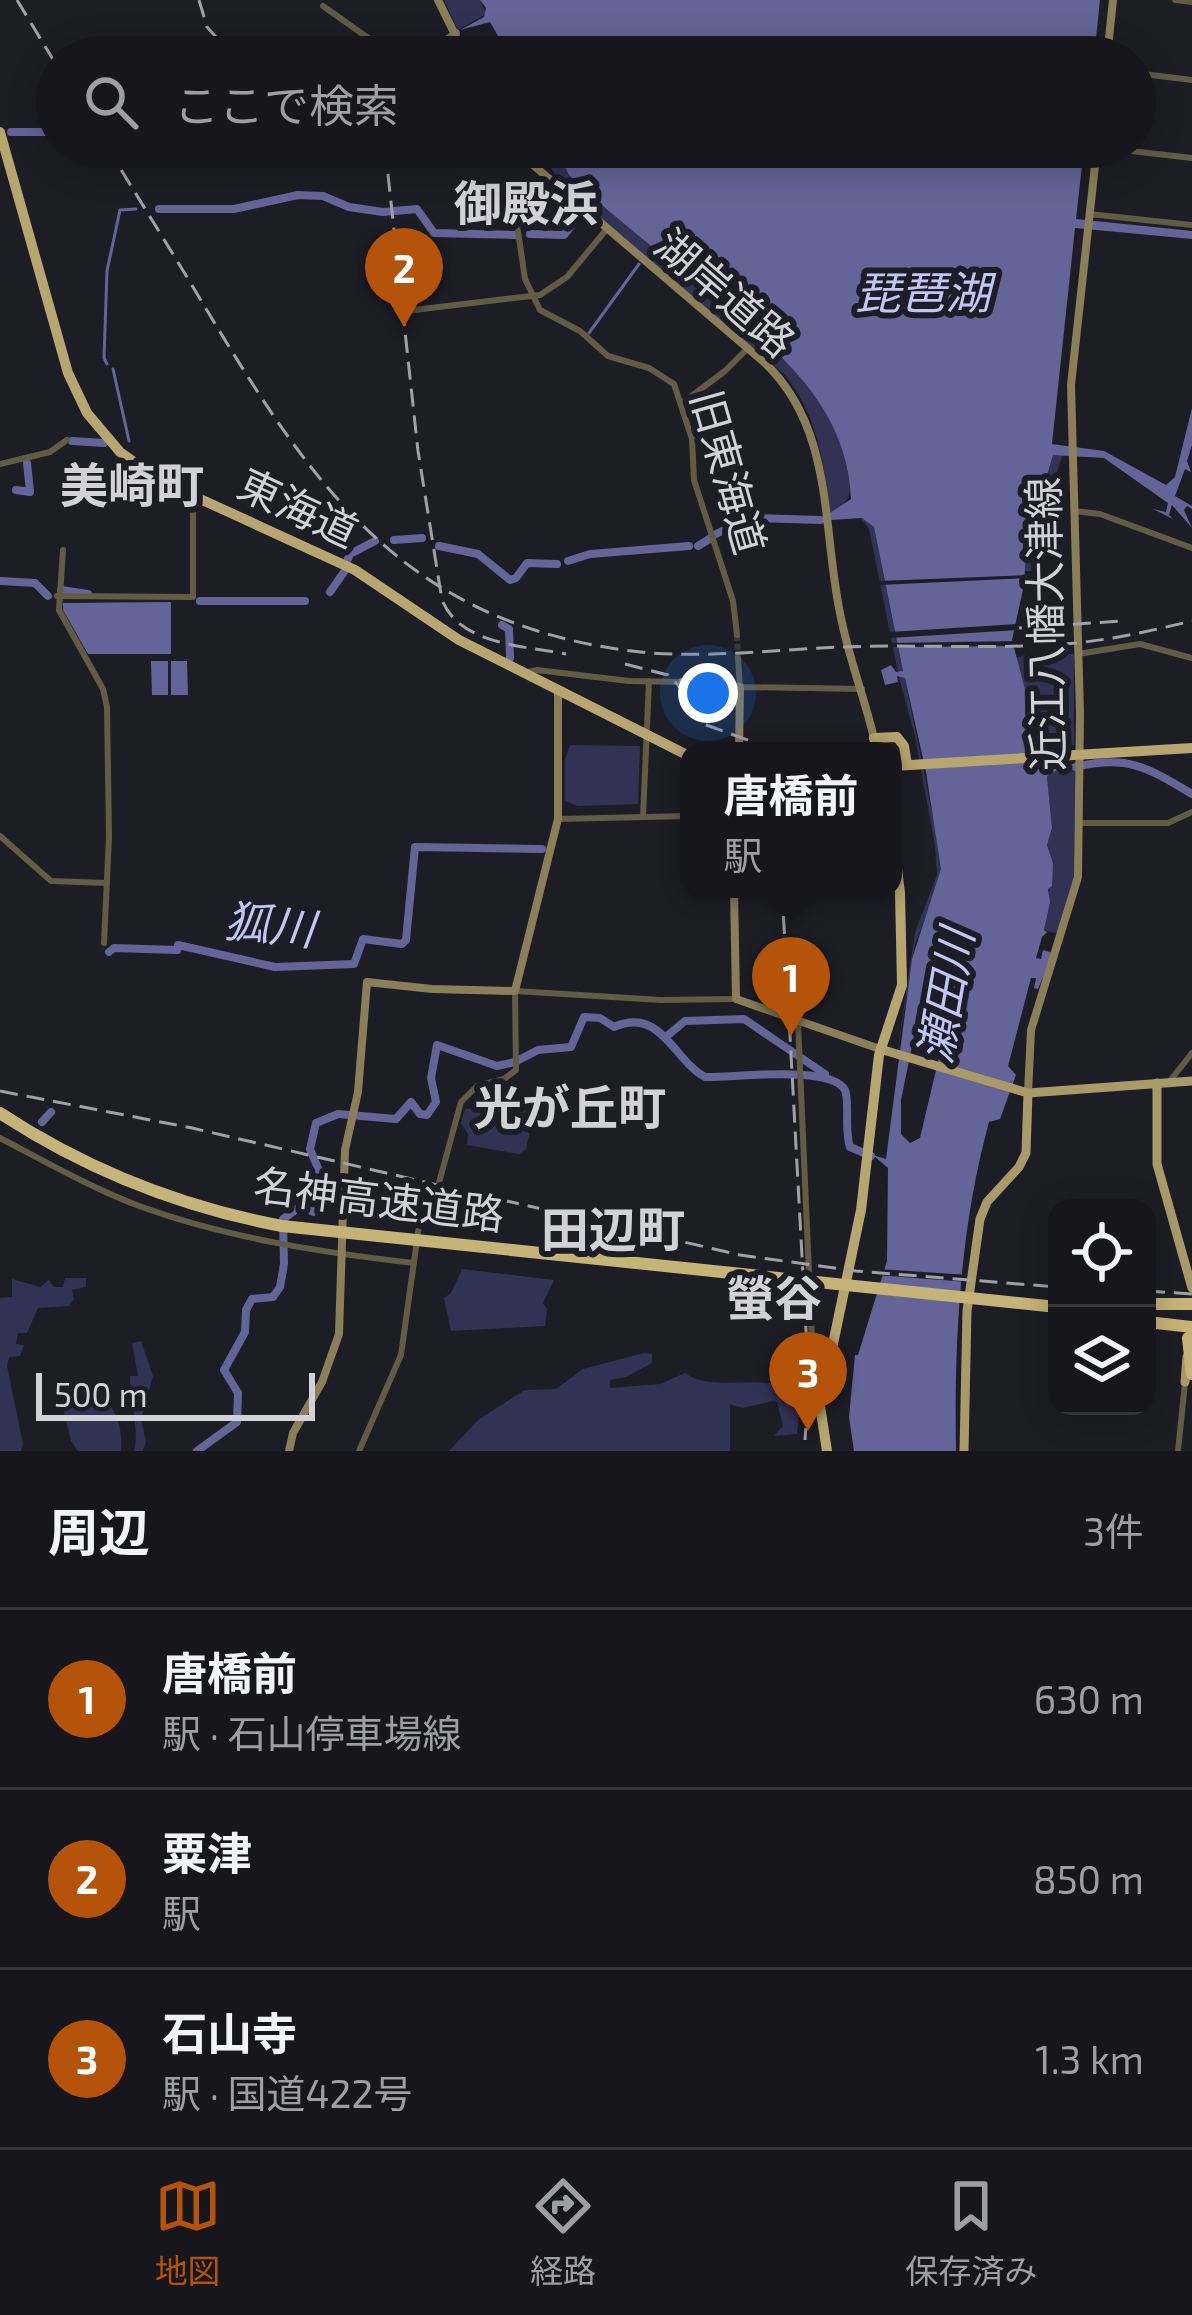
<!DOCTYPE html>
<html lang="ja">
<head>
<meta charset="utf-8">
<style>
	:root { --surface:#16161c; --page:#1f1f25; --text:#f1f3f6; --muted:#9e9fa3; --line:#35353b; --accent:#b45309 }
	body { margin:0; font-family:"Exo 2","Noto Sans JP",sans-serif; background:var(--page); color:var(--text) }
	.controls { position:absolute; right:36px; bottom:36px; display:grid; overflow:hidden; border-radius:24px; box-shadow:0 6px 30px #0003 }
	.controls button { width:108px; height:108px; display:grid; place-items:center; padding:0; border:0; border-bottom:3px solid var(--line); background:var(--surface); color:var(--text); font:60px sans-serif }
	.scale { position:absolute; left:36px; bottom:30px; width:279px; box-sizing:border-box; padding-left:12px; border:6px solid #d1d1d7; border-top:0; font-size:33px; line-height:42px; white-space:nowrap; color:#d1d1d7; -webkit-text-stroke:9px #1d1d26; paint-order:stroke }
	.you { position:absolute; left:708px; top:693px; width:42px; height:42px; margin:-30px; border:9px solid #fff; border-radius:50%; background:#1a73e8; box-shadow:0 0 0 18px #1a73e833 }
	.badge { display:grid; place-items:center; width:78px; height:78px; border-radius:50%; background:var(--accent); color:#fff; font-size:39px; font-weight:700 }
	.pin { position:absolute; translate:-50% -99px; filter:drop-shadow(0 3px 6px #0008) }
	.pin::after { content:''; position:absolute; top:63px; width:42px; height:36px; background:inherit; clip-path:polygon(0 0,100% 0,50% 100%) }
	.popup { position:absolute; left:680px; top:742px; width:222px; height:156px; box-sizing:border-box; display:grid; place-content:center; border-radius:24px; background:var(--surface); filter:drop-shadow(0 3px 9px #0005); font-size:39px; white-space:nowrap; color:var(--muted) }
	.popup b { font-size:45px; color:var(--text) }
	.popup::after { content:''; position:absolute; left:50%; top:100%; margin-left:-24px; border:24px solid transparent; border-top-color:var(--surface) }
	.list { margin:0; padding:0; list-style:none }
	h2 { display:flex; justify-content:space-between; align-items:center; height:156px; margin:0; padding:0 48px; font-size:51px }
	h2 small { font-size:39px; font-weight:400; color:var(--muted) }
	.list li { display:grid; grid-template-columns:78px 1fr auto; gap:36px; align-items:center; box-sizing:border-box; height:180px; padding:0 48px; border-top:3px solid var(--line) }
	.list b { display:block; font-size:45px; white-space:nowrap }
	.list p { margin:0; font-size:39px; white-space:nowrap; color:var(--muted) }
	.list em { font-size:39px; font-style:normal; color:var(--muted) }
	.icon { flex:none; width:66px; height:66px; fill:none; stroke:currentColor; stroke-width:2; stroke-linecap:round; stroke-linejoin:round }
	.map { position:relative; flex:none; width:1192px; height:1451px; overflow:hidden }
	.search { position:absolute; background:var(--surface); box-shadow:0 6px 30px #0003; left:36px; right:36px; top:36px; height:132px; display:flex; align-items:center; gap:30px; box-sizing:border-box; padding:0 42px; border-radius:66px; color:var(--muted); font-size:45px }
	.sheet { height:696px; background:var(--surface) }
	nav { display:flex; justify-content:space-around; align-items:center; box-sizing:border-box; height:168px; border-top:3px solid var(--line); background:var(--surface); font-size:33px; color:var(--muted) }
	nav a { display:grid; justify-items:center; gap:6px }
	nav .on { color:var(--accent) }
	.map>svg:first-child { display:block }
</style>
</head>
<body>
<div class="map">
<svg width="1192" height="1451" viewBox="0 0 1192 1451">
	<rect width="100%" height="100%" fill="#1d1d26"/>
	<!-- green -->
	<g fill="#323255">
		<path d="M444 0H480L486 14 458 30Z"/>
		<path d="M541 147H555L565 168 588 194 586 204 559 183Z"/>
		<path d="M594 204 603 206C639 236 675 266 711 296 770 344 832 389 847 468 852 493 853 500 830 513 824 462 818 417 785 375L594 213 590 208Z"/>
		<path d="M1063 454 1039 527 1031 571H1023L1053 455Z"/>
		<path d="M860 518 869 520 874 527 903 672H898L869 529Z"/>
		<path d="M1028 654H1074V745L1042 749 1043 764 1063 763V766L1039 765 1037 735 1016 658Z"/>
		<path d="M899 677 905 678 942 862 940 882 915 944 895 1068 915 932 937 875 935 846 915 737Z"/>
		<path d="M570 745 640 746 638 804 578 806 565 801V760Z"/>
		<path d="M1075 769 1074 879 1059 934 1044 930 1053 863 1047 845 1052 828 1047 777 1051 772Z"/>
		<path d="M509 1108 535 1111 534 1130 530 1131 526 1149 519 1154 467 1145 468 1134 461 1123 465 1109Z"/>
		<path d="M462 1269 554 1280 543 1303 547 1309 545 1326 451 1331 444 1298 451 1293Z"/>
		<path d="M65 1278H86V1287L72 1290 74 1299 69 1306 38 1308 27 1333H18L16 1344 24 1345 20 1356 9 1357 7 1366 23 1444 21 1451H0V1298L12 1297V1279L40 1287 49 1280 54 1287H63Z"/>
		<path d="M141 1341 153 1376 141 1420 146 1441 143 1451H134C140 1432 130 1400 130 1376H138L132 1343Z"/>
		<path d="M644 1353 652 1354V1363L626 1377 610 1380V1388L660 1384 685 1373C716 1396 775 1366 801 1399L797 1434 774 1436 783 1426 777 1402 773 1401 743 1408 730 1404V1451H449L478 1420 525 1390 556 1389 583 1369Z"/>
		<path d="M93 1388C113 1401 124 1427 121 1451H78L71 1441 63 1408 97 1399Z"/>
	</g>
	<!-- water -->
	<g fill="#646498" fill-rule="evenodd">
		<path d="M480 0H1100L1094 57H510L490 22 460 30 484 17 486 8Z"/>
		<path d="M555 147H1084L1076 219 1192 231V239L1075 228 1052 444 1104 451 1166 485 1175 477 1192 408V445L1187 461 1191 472 1185 469 1175 496 1192 506V509L1187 506 1184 510 1192 528 1172 505 1169 515 1173 519 1153 509 1166 512 1168 503 1104 458 1053 455 1026 550 1024 585 1012 640 1037 735 1039 765 1077 764V769L1051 772 1047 777 1052 828 1047 845 1053 863 1052 886 1048 889 1050 902 1044 930 1047 932 1042 937 1036 958 1041 959 1043 950 1053 953 1038 989 1034 988 1036 978H1031L1008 1066 1016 1075 1000 1119 989 1122C960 1228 954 1341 956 1451H854L849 1417 855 1355H858L887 1261 888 1168 873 1155 886 1159 912 959 941 869 926 772 905 678 897 676 898 682 885 685 881 670 891 665 896 672 903 671 874 527 862 518 831 520 830 513 851 499C847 407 782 355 717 300 679 269 641 238 603 206L586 204 588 194 569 175ZM953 947 956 951 940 1053 920 1138 910 1143 901 1134V1100L928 967 934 958Z"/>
		<path d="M171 602V654H88L63 610V603Z"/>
		<path d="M151 661H168V695H152Z"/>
		<path d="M171 661H187L188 695H171Z"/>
	</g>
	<!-- pier -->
	<g fill="#1d1d26">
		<path d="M1029 575V578L879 585V581Z"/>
		<path d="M1019 624V630L890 638 889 632Z"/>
		<path d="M1019 641V646L892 647 891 643Z"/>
		<path d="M879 1269 968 1275V1282L876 1275Z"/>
	</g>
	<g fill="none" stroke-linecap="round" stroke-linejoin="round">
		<!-- stream -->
		<g stroke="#646498" stroke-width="3">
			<path d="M470 152 469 158 476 159"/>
			<path d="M481 159 490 163"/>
			<path d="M589 333 639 264"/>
			<path d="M107 364 104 358 107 271 120 210 136 209"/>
			<path d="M113 369 129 441"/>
		</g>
		<!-- river -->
		<g stroke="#646498" stroke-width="8">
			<path d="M424 57 456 33"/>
			<path d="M11 132H57"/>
			<path d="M159 209H234L298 195 323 196 349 207 383 212 417 209 434 233 516 235"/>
			<path d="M530 234 564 235 580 215"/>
			<path d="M72 441 104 443"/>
			<path d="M16 490 30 492 27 463"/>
			<path d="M716 534 749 518 821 520"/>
			<path d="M394 540 422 538"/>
			<path d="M439 546 478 554 510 580 516 578 527 563 557 564"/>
			<path d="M698 546 711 538"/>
			<path d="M347 561 350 554 375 541"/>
			<path d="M568 561 590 554 689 546"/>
			<path d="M0 581 35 583 48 596"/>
			<path d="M61 590 88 594"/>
			<path d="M330 592 344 572"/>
			<path d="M200 601H305"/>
			<path d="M502 625 509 629 510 658"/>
			<path d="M1076 767C1128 754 1150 769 1192 794"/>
			<path d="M178 945 275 967 354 964 363 939 402 944 406 940 415 847 542 849"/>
			<path d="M109 952 114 948 177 950"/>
			<path d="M667 1036 685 1021 744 1019 825 1074"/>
			<path d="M42 1122 51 1112"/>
			<path d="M197 1451 237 1422 238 1393 224 1370 245 1332 246 1310 252 1299 273 1297 280 1287 284 1264 283 1219 301 1206 313 1212 318 1209 322 1178 310 1149 316 1123 338 1114 396 1119 411 1102 420 1114 427 1115 436 1102 431 1078 437 1045 497 1066 515 1062 538 1050 571 1047 584 1017 600 1018 614 1027C661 1006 674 1061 705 1077 732 1078 831 1064 845 1090 850 1102 844 1130 850 1147L871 1156"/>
		</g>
		<!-- tertiary-tunnel -->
		<path stroke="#383841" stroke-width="6" stroke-dasharray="6 3" stroke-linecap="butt" d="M737 635 738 658"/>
		<!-- tertiary -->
		<g stroke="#635c45" stroke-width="6">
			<path d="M1175 0 1192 2"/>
			<path d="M323 6 395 57"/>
			<path d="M1135 73 1192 80"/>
			<path d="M1096 147 1192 158"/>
			<path d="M548 181 537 193 504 196 518 231 525 279 540 310 580 331 608 356 649 368 674 384 692 439 694 480 733 601 737 635"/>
			<path d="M1089 214 1192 225"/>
			<path d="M405 311 540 295 567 277 606 230"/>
			<path d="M681 404 725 371 747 349"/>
			<path d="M0 464 50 452 67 440"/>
			<path d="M1074 511 1100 514 1192 548"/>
			<path d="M63 550 59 610 103 689 107 707 109 837 104 943"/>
			<path d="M57 596 193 597V511L198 498"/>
			<path d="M1078 654 1140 644 1192 658"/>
			<path d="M738 658 740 687 862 689"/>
			<path d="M524 673 537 670 629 681 682 682"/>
			<path d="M643 817 649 681"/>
			<path d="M558 819 689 816"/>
			<path d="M1079 823H1168L1192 812"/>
			<path d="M0 836 51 881 107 883"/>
			<path d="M798 1023 814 1387 819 1402"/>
			<path d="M1169 1082 1192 1053"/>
			<path d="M0 1138C46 1162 93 1189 142 1207 227 1238 325 1253 414 1263"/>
			<path d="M359 1451 401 1355 419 1226 437 1190 461 1102 477 1086 504 1079 516 1070 515 991 661 1000 736 999"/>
			<path d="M1178 1451 1185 1383"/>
		</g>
		<!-- secondary -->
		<g stroke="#8b7f59" stroke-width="8">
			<path d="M438 0 466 57"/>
			<path d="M1107 57 1113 0"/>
			<path d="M512 147 765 363C834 429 822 527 840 613 848 656 864 696 874 738"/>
			<path d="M682 682 740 687 739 751"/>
			<path d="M734 889 736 999 880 1049"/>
			<path d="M1028 1093 1031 1030 1078 877 1080 714 1071 385 1097 147"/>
			<path d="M289 1451 293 1433 322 1382 339 1334 345 1150 358 1092 367 982 432 989 515 991 558 819V690"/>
		</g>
		<!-- primary -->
		<g stroke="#aa9a69" stroke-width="9">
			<path d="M880 1049 1028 1093 1192 1081"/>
			<path d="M1157 1083V1164L1192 1288"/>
			<path d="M1185 1382 1187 1357"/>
			<path d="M964 1451 967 1311 980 1219 987 1202 1019 1167 1026 1153 1028 1093"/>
		</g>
		<!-- trunk -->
		<g stroke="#b8a670" stroke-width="10">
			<path d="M0 132 68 373 87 413 120 452 161 481 355 570 459 640 689 756"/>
			<path d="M877 751 874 738 897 737 904 746 907 765"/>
			<path d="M893 766 1192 748"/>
			<path d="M827 1451 820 1406 861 1210 879 1055 902 985 900 893 893 836"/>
		</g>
		<!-- motorway -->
		<g stroke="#c6b377" stroke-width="12">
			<path d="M0 1113C87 1170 181 1207 282 1226L1057 1307"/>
			<path d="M1147 1304H1192"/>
			<path d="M1147 1322 1192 1327"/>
			<path d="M1188 1338 1192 1374"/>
		</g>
		<!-- rail -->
		<g stroke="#a0a0a7" stroke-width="3" stroke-dasharray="18 9" stroke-linecap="butt">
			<path d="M17 0 57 66"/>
			<path d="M199 0 207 27 234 57"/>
			<path d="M107 147C142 204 177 260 211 317 316 491 406 619 623 650 695 660 769 650 841 647 919 644 998 650 1076 643 1115 639 1154 630 1192 621"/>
			<path d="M385 147 418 451 442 600C460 645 525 646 566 654"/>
			<path d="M1019 628 1121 621"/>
			<path d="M625 664 668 675 678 685 701 723 753 742 765 751"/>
			<path d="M782 889 809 1385 805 1440"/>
			<path d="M0 1091 192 1128 740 1255 856 1271 1057 1287"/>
			<path d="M1147 1291 1192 1294"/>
		</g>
	</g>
	<g text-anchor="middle" stroke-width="12" stroke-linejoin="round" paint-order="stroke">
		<!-- street labels -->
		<g font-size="42" fill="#d1d1d7" stroke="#1d1d26">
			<text transform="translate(725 293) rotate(41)" y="15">湖岸道路</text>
			<text transform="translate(728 472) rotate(74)" y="15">旧東海道</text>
			<text transform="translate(298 508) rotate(25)" y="15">東海道</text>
			<text transform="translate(1046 624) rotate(-91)" y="15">近江八幡大津線</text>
			<text transform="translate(379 1200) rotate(7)" y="15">名神高速道路</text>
		</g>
		<!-- water labels -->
		<g font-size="45" font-style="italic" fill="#c3c5f5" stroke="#1d1d26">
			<text x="923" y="309">琵琶湖</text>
			<text transform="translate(270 925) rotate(6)" y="16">狐川</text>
			<text transform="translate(946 996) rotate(-80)" y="16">瀬田川</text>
		</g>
		<!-- quarter labels -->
		<g font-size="48" font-weight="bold" fill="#d1d1d7" stroke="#1d1d26">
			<text x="526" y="221">御殿浜</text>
			<text x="132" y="503">美崎町</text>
			<text x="570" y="1125">光が丘町</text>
			<text x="613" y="1247">田辺町</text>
			<text x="774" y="1316">螢谷</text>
		</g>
	</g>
</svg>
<div class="controls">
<button><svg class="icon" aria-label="locate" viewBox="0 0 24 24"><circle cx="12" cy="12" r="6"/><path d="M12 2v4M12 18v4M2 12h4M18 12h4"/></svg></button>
<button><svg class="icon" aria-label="layers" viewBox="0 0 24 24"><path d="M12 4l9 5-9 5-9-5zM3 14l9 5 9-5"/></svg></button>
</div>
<div class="scale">500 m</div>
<div class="you"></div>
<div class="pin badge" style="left:791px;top:1036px">1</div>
<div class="popup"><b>唐橋前</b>駅</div>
<div class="pin badge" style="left:404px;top:327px">2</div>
<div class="pin badge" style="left:808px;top:1431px">3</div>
<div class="search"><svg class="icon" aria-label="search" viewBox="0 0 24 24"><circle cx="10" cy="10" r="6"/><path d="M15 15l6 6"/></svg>ここで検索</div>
</div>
<section class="sheet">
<h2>周辺<small>3件</small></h2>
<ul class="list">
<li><span class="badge">1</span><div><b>唐橋前</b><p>駅 · 石山停車場線</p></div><em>630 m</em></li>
<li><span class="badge">2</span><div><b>粟津</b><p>駅</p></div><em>850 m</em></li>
<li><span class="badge">3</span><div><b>石山寺</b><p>駅 · 国道422号</p></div><em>1.3 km</em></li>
</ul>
</section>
<nav>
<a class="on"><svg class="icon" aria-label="map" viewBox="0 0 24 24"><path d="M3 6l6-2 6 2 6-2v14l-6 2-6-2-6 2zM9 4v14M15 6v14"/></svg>地図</a>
<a><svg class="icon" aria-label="directions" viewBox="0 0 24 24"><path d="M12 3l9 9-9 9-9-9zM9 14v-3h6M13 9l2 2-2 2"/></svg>経路</a>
<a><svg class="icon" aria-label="saved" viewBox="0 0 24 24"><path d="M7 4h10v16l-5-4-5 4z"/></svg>保存済み</a>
</nav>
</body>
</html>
